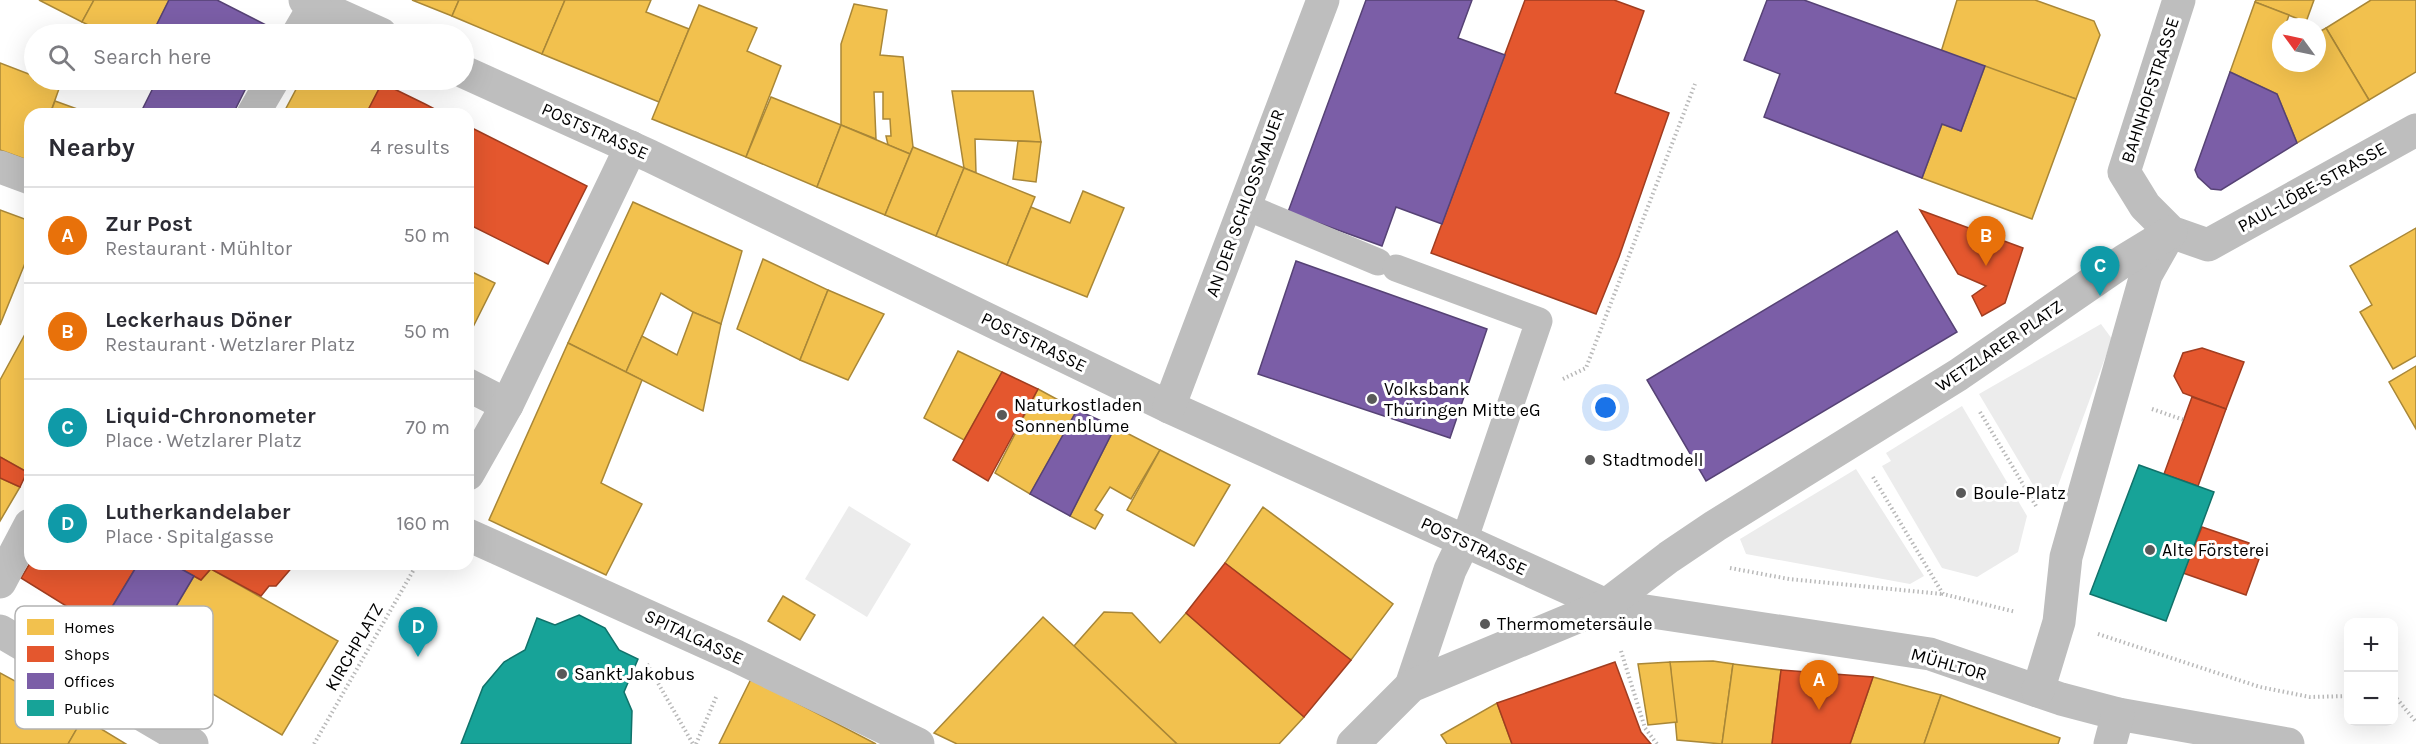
<!DOCTYPE html>
<html lang="en">
<head>
<meta charset="utf-8">
<style>
	:root { --surface:#fff; --page:#f2f2f3; --text:#2b2b33; --muted:#7c7c81; --line:#e1e1e2; --accent:#7c3aed }
	body { margin:0; font-family:Karla,sans-serif; background:var(--page); color:var(--text) }
	.controls { position:absolute; right:18px; bottom:18px; display:grid; overflow:hidden; border-radius:12px; box-shadow:0 6px 24px #0002 }
	.controls button { width:54px; height:54px; display:grid; place-items:center; padding:0; border:0; border-bottom:2px solid var(--line); background:var(--surface); color:var(--text); font:30px sans-serif }
	.compass { position:absolute; left:2272px; top:18px; width:54px; height:54px; border-radius:50%; background:var(--surface); box-shadow:0 6px 24px #0002; rotate:303deg }
	.you { position:absolute; left:1606px; top:408px; width:21px; height:21px; margin:-15px; border:4px solid #fff; border-radius:50%; background:#1a73e8; box-shadow:0 0 0 9px #1a73e833 }
	.badge { display:grid; place-items:center; width:39px; height:39px; border-radius:50%; background:var(--accent); color:#fff; font-size:20px; font-weight:700 }
	.pin { position:absolute; translate:-50% -50px; filter:drop-shadow(0 2px 3px #0008) }
	.pin::after { content:''; position:absolute; top:32px; width:21px; height:18px; background:inherit; clip-path:polygon(0 0,100% 0,50% 100%) }
	.list { margin:0; padding:0; list-style:none }
	h2 { display:flex; justify-content:space-between; align-items:center; height:78px; margin:0; padding:0 24px; font-size:26px }
	h2 small { font-size:20px; font-weight:400; color:var(--muted) }
	.list li { display:grid; grid-template-columns:39px 1fr auto; gap:18px; align-items:center; box-sizing:border-box; height:96px; padding:0 24px; border-top:2px solid var(--line) }
	.list b { display:block; font-size:22px; white-space:nowrap }
	.list p { margin:0; font-size:20px; white-space:nowrap; color:var(--muted) }
	.list em { font-size:20px; font-style:normal; color:var(--muted) }
	.icon { flex:none; width:33px; height:33px; fill:none; stroke:currentColor; stroke-width:2; stroke-linecap:round; stroke-linejoin:round }
	.map { position:relative; flex:none; width:2416px; height:744px; overflow:hidden }
	.search { position:absolute; background:var(--surface); box-shadow:0 6px 24px #0002; left:24px; top:24px; width:450px; height:66px; display:flex; align-items:center; gap:15px; box-sizing:border-box; padding:0 21px; border-radius:33px; color:var(--muted); font-size:22px }
	.panel { position:absolute; background:var(--surface); box-shadow:0 6px 24px #0002; left:24px; top:108px; width:450px; height:462px; border-radius:18px }
	.map>svg:first-child { display:block }
</style>
</head>
<body>
<div class="map">
<svg width="2416" height="744" viewBox="0 0 2416 744">
	<rect width="100%" height="100%" fill="#fff"/>
	<!-- green -->
	<g fill="#ececec">
		<path d="M2101 324 2112 339 2056 491 2042 500 1979 394Z"/>
		<path d="M1962 406 2027 516 2018 552 1977 577 1942 568 1882 466 1891 461 1886 453Z"/>
		<path d="M1856 469 1924 576 1910 584 1746 554 1740 539Z"/>
		<path d="M849 506 911 544 867 617 805 579Z"/>
	</g>
	<!-- homes -->
	<g fill="#f2c14e" stroke="#a98737" stroke-width="1.5">
		<path d="M39 0H94L82 22Z"/>
		<path d="M94 0H169L152 34H107L82 22Z"/>
		<path d="M412 0H459L452 16Z"/>
		<path d="M459 0H565L542 54 452 16Z"/>
		<path d="M565 0H651L646 12 689 29 659 102 542 54Z"/>
		<path d="M1957 0H2035L2094 21 2100 35 2076 99 1941 52Z"/>
		<path d="M2256 0H2314L2306 22 2255 2Z"/>
		<path d="M2371 0H2416V72L2369 100 2326 28Z"/>
		<path d="M2255 2 2289 15 2285 27H2281L2279 43 2281 45V63H2317V33L2326 28 2369 100 2297 143 2277 94 2230 72Z"/>
		<path d="M854 4 887 10 880 55 903 57 913 147 910 154 888 145 886 136H891L890 119H883V92H874L876 139 841 125V44Z"/>
		<path d="M699 5 757 28 747 51 781 66 746 157 652 119Z"/>
		<path d="M0 63 34 76V80H43L60 86 50 114H30V161L0 150Z"/>
		<path d="M1985 66 2076 99 2032 219 1922 178 1942 124 1961 131Z"/>
		<path d="M301 80H375L382 83 366 114H283Z"/>
		<path d="M952 91H1033L1041 142 975 139 976 173 964 168Z"/>
		<path d="M771 97 841 125 817 187 746 157Z"/>
		<path d="M55 101 91 114H50Z"/>
		<path d="M841 125 910 154 885 215 817 187Z"/>
		<path d="M1018 141 1041 142 1036 182 1013 179Z"/>
		<path d="M913 147 964 168 936 236 885 215Z"/>
		<path d="M964 168 1035 197 1007 265 936 236Z"/>
		<path d="M1083 191 1124 208 1087 297 1007 265 1031 207 1070 223Z"/>
		<path d="M633 202 742 251 721 324 693 312 661 293 626 372 568 343Z"/>
		<path d="M0 210 30 221V251L0 325Z"/>
		<path d="M2416 228V356L2393 369 2360 312 2372 305 2350 266Z"/>
		<path d="M763 259 828 290 800 360 737 329Z"/>
		<path d="M468 270 495 283 468 337Z"/>
		<path d="M828 290 884 314 848 380 800 360Z"/>
		<path d="M693 312 721 324 703 411 626 372 642 336 677 355Z"/>
		<path d="M30 325V467L27 472 0 457V380Z"/>
		<path d="M568 343 642 380 601 483 642 504 606 575 489 520Z"/>
		<path d="M958 351 1002 372 964 440 924 418Z"/>
		<path d="M2416 366V429L2389 382Z"/>
		<path d="M1038 389 1077 410 1030 494 995 473Z"/>
		<path d="M1115 427 1160 450 1131 499 1110 487 1095 510 1103 515 1095 529 1070 516Z"/>
		<path d="M1160 450 1230 485 1194 546 1127 510Z"/>
		<path d="M0 478 20 487 0 521Z"/>
		<path d="M1263 507 1393 604 1351 660 1225 563Z"/>
		<path d="M211 569 338 641 282 735 147 655 194 576 201 580Z"/>
		<path d="M783 596 815 615 800 640 768 621Z"/>
		<path d="M1104 612 1132 613 1160 643 1186 613 1304 717 1279 744H1177L1074 646Z"/>
		<path d="M1043 617 1074 646 1177 744H957L934 733Z"/>
		<path d="M1713 661 1733 664 1722 744 1677 740 1670 662Z"/>
		<path d="M1670 662 1677 722 1648 725 1638 664Z"/>
		<path d="M1733 664 1781 670 1772 744H1722Z"/>
		<path d="M0 673 83 718 68 744H0Z"/>
		<path d="M1873 677 1941 695 1924 744H1850Z"/>
		<path d="M751 679 876 744H719Z"/>
		<path d="M1941 695 2060 738 2058 744H1924Z"/>
		<path d="M1497 703 1512 744H1447L1441 735Z"/>
		<path d="M83 718 126 744H68Z"/>
	</g>
	<!-- shops -->
	<g fill="#e4572e" stroke="#a03d20" stroke-width="1.5">
		<path d="M1525 0H1614L1644 11 1615 93 1669 113 1619 257 1596 314 1431 253Z"/>
		<path d="M382 83 425 104 444 114H366Z"/>
		<path d="M468 126 587 186 548 264 468 224Z"/>
		<path d="M1920 210 2023 248 2005 303 1982 316 1972 296 1986 286 1958 274Z"/>
		<path d="M2202 348 2244 362 2226 409 2183 393 2174 376 2183 353Z"/>
		<path d="M1002 372 1038 389 988 481 953 460Z"/>
		<path d="M2192 397 2226 409 2198 486 2164 474Z"/>
		<path d="M0 457 27 472 20 487 0 478Z"/>
		<path d="M2202 527 2249 543 2245 554 2259 559 2246 595 2183 573Z"/>
		<path d="M30 563V564H138L100 627 21 578Z"/>
		<path d="M1225 563 1351 660 1304 717 1186 613Z"/>
		<path d="M172 564H215L201 580Z"/>
		<path d="M215 564H295L276 586H269L261 596 211 569Z"/>
		<path d="M1615 662 1641 732 1651 744H1512L1497 703Z"/>
		<path d="M1781 670 1873 677 1850 744H1772Z"/>
	</g>
	<!-- offices -->
	<g fill="#7b5ea7" stroke="#564275" stroke-width="1.5">
		<path d="M169 0H217L276 30 274 34H152Z"/>
		<path d="M1366 0H1472L1458 38 1505 55 1442 224 1396 207 1382 246 1288 212Z"/>
		<path d="M1767 0H1804L1985 66 1961 131 1942 124 1922 178 1764 117 1780 74 1744 60Z"/>
		<path d="M2230 72 2277 94 2297 143 2221 190 2211 189 2198 177 2195 170Z"/>
		<path d="M157 80H250L233 114H140Z"/>
		<path d="M1897 231 1957 332 1706 481 1647 380Z"/>
		<path d="M1296 261 1487 329 1450 438 1258 374Z"/>
		<path d="M1077 410 1115 427 1070 516 1030 494Z"/>
		<path d="M138 564H172L194 576 147 655 100 627Z"/>
	</g>
	<!-- public -->
	<g fill="#17a398" stroke="#10726a" stroke-width="1.5">
		<path d="M2139 465 2214 492 2166 621 2090 594Z"/>
		<path d="M579 615 605 628 619 650 638 659 624 692 632 711 631 744H461L483 687 504 662 525 650 537 618 555 625Z"/>
	</g>
	<g fill="none" stroke-linecap="round" stroke-linejoin="round">
		<!-- path -->
		<g stroke="#b9b9b9" stroke-width="4" stroke-dasharray="1.5 3" stroke-linecap="butt">
			<path d="M1563 379 1586 368 1695 84"/>
			<path d="M2152 409 2184 420"/>
			<path d="M1980 412 2036 506"/>
			<path d="M1873 477 1943 594 2016 612"/>
			<path d="M1730 568 1789 579 1942 594"/>
			<path d="M2098 634 2260 687 2310 697 2348 696"/>
			<path d="M1621 651 1645 728 1657 744"/>
			<path d="M647 664 693 744"/>
			<path d="M2394 695 2416 722"/>
			<path d="M314 744 417 564"/>
			<path d="M696 744 717 695"/>
		</g>
		<!-- lane -->
		<g stroke="#bebebe" stroke-width="27">
			<path d="M1244 206 1378 262"/>
			<path d="M1396 268 1539 321 1464 541"/>
		</g>
		<!-- street -->
		<g stroke="#bebebe" stroke-width="33">
			<path d="M305 0 381 34"/>
			<path d="M2179 0 2124 172 2145 206 2171 232 2208 245 2416 130"/>
			<path d="M298 34 315 5"/>
			<path d="M464 72 650 156 1169 407 1606 605 1930 654 2061 699 2118 714 2288 744"/>
			<path d="M253 114 273 80"/>
			<path d="M0 167 30 178"/>
			<path d="M468 385 507 405"/>
			<path d="M1169 407 1323 0"/>
			<path d="M468 474 507 405 631 147"/>
			<path d="M468 535 736 656 918 744"/>
			<path d="M0 582 30 525"/>
			<path d="M0 631 192 744"/>
			<path d="M1411 686 1450 570 1464 541"/>
			<path d="M2038 691 2059 622 2066 557 2146 275 2168 236"/>
			<path d="M1353 744 1411 686 1606 605 1669 557 1715 526 1958 375 2125 260 2171 232"/>
			<path d="M2110 744 2118 714"/>
		</g>
	</g>
	<!-- markers -->
	<g fill="#595959" stroke="#fff" stroke-width="2">
		<circle cx="1372" cy="399" r="6"/>
		<circle cx="1002" cy="415" r="6"/>
		<circle cx="1590" cy="460" r="6"/>
		<circle cx="1961" cy="493" r="6"/>
		<circle cx="2150" cy="550" r="6"/>
		<circle cx="1485" cy="624" r="6"/>
		<circle cx="562" cy="674" r="6"/>
	</g>
	<g text-anchor="middle" stroke-width="6" stroke-linejoin="round" paint-order="stroke">
		<!-- street labels -->
		<g font-size="18" fill="#000" stroke="#fff">
			<text transform="translate(2150 90) rotate(-72)" y="6">BAHNHOFSTRASSE</text>
			<text transform="translate(595 131) rotate(24)" y="6">POSTSTRASSE</text>
			<text transform="translate(2312 187) rotate(-29)" y="6">PAUL-LÖBE-STRASSE</text>
			<text transform="translate(1245 203) rotate(-70)" y="6">AN DER SCHLOSSMAUER</text>
			<text transform="translate(1034 342) rotate(26)" y="6">POSTSTRASSE</text>
			<text transform="translate(1999 346) rotate(-34)" y="6">WETZLARER PLATZ</text>
			<text transform="translate(1474 546) rotate(25)" y="6">POSTSTRASSE</text>
			<text transform="translate(694 637) rotate(25)" y="6">SPITALGASSE</text>
			<text transform="translate(354 647) rotate(-60)" y="6">KIRCHPLATZ</text>
			<text transform="translate(1949 664) rotate(16)" y="6">MÜHLTOR</text>
		</g>
		<!-- poi labels -->
		<g font-size="18" fill="#000" stroke="#fff" text-anchor="start">
			<text x="1384" y="395">Volksbank<tspan x="1384" dy="21">Thüringen Mitte eG</tspan></text>
			<text x="1014" y="411">Naturkostladen<tspan x="1014" dy="21">Sonnenblume</tspan></text>
			<text x="1602" y="466">Stadtmodell</text>
			<text x="1973" y="499">Boule-Platz</text>
			<text x="2162" y="556">Alte Försterei</text>
			<text x="1497" y="630">Thermometersäule</text>
			<text x="574" y="680">Sankt Jakobus</text>
		</g>
	</g>
	<!-- legend -->
	<rect x="15" y="606" width="198" height="123" rx="9" fill="#fff" stroke="#b2b2b2" stroke-width="1.5"/>
	<rect x="27" y="619" width="27" height="16" fill="#f2c14e"/>
	<rect x="27" y="646" width="27" height="16" fill="#e4572e"/>
	<rect x="27" y="673" width="27" height="16" fill="#7b5ea7"/>
	<rect x="27" y="700" width="27" height="16" fill="#17a398"/>
	<g font-size="16" fill="#000">
		<text x="64" y="633">Homes</text>
		<text x="64" y="660">Shops</text>
		<text x="64" y="687">Offices</text>
		<text x="64" y="714">Public</text>
	</g>
</svg>
<div class="controls">
<button>+</button>
<button>−</button>
</div>
<svg class="compass" viewBox="-18 -18 36 36"><path d="M0-13l5 13h-10z" fill="#e53935"/><path d="M0 13l5-13h-10z" fill="#7c7c81"/></svg>
<div class="you"></div>
<div class="pin badge" style="left:1819px;top:710px;background:#e8710a">A</div>
<div class="pin badge" style="left:1986px;top:266px;background:#e8710a">B</div>
<div class="pin badge" style="left:2100px;top:296px;background:#0f9aa8">C</div>
<div class="pin badge" style="left:418px;top:657px;background:#0f9aa8">D</div>
<div class="search"><svg class="icon" aria-label="search" viewBox="0 0 24 24"><circle cx="10" cy="10" r="6"/><path d="M15 15l6 6"/></svg>Search here</div>
<section class="panel">
<h2>Nearby<small>4 results</small></h2>
<ul class="list">
<li><span class="badge" style="background:#e8710a">A</span><div><b>Zur Post</b><p>Restaurant · Mühltor</p></div><em>50 m</em></li>
<li><span class="badge" style="background:#e8710a">B</span><div><b>Leckerhaus Döner</b><p>Restaurant · Wetzlarer Platz</p></div><em>50 m</em></li>
<li><span class="badge" style="background:#0f9aa8">C</span><div><b>Liquid-Chronometer</b><p>Place · Wetzlarer Platz</p></div><em>70 m</em></li>
<li><span class="badge" style="background:#0f9aa8">D</span><div><b>Lutherkandelaber</b><p>Place · Spitalgasse</p></div><em>160 m</em></li>
</ul>
</section>
</div>
</body>
</html>
